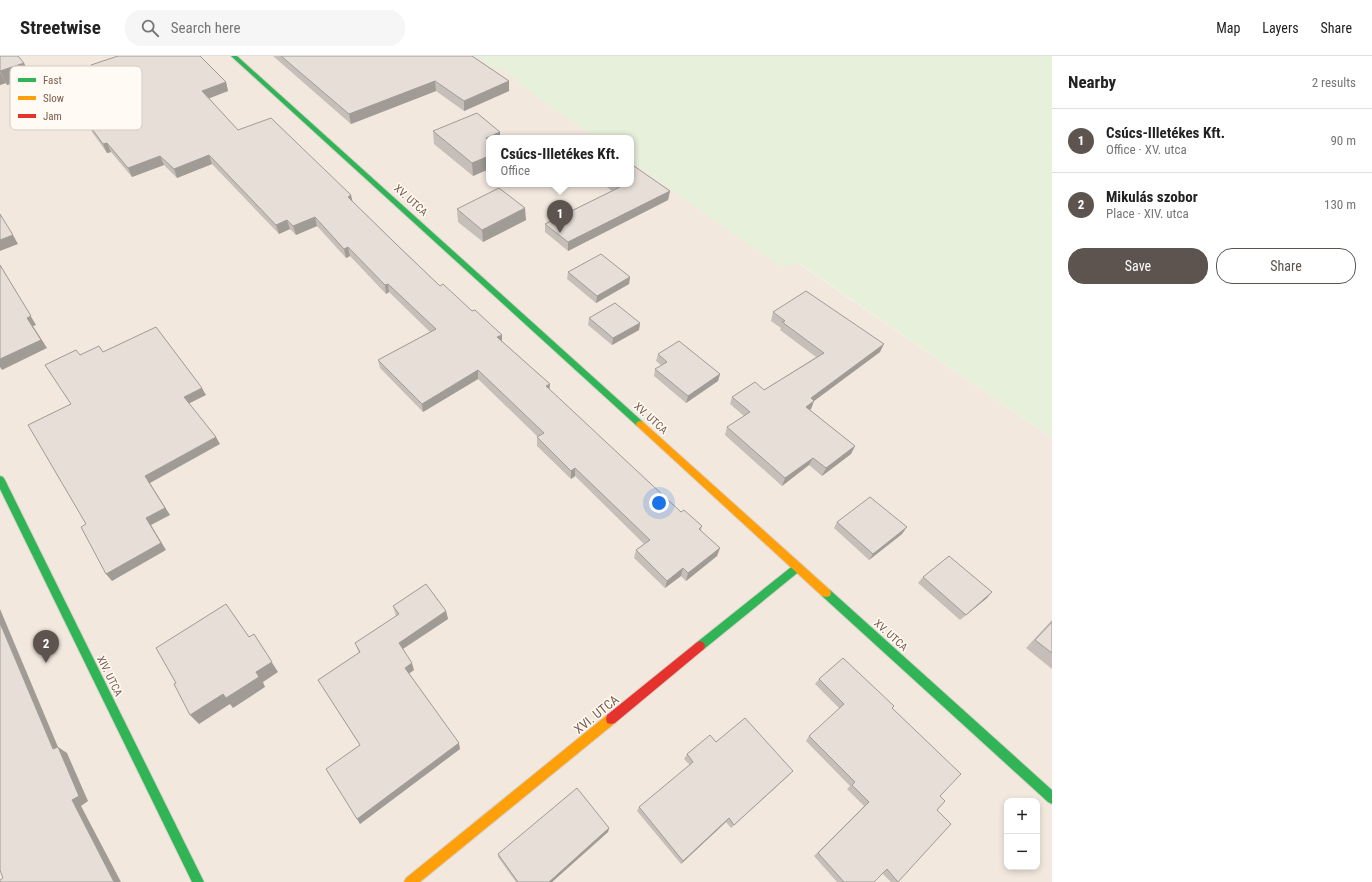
<!DOCTYPE html>
<html lang="en">
<head>
<meta charset="utf-8">
<style>
	:root { --surface:#fff; --page:#f6f6f6; --text:#222; --muted:#767676; --line:#e0e0e0; --accent:#5d544f }
	body { margin:0; font-family:"Roboto Condensed",sans-serif; background:var(--page); color:var(--text) }
	.controls { position:absolute; right:12px; bottom:12px; display:grid; overflow:hidden; border-radius:8px; box-shadow:0 2px 6px #0003 }
	.controls button { width:36px; height:36px; display:grid; place-items:center; padding:0; border:0; border-bottom:1px solid var(--line); background:var(--surface); color:var(--text); font:20px sans-serif }
	.you { position:absolute; left:659px; top:447px; width:14px; height:14px; margin:-10px; border:3px solid #fff; border-radius:50%; background:#1a73e8; box-shadow:0 0 0 6px #1a73e833 }
	.badge { display:grid; place-items:center; width:26px; height:26px; border-radius:50%; background:var(--accent); color:#fff; font-size:13px; font-weight:700 }
	.pin { position:absolute; translate:-50% -33px; filter:drop-shadow(0 1px 2px #0008) }
	.pin::after { content:''; position:absolute; top:21px; width:14px; height:12px; background:inherit; clip-path:polygon(0 0,100% 0,50% 100%) }
	.popup { position:absolute; left:486px; top:79px; width:148px; height:52px; box-sizing:border-box; display:grid; place-content:center; border-radius:8px; background:var(--surface); filter:drop-shadow(0 1px 3px #0005); font-size:13px; white-space:nowrap; color:var(--muted) }
	.popup b { font-size:15px; color:var(--text) }
	.popup::after { content:''; position:absolute; left:50%; top:100%; margin-left:-8px; border:8px solid transparent; border-top-color:var(--surface) }
	.list { margin:0; padding:0; list-style:none }
	h2 { display:flex; justify-content:space-between; align-items:center; height:52px; margin:0; padding:0 16px; font-size:17px }
	h2 small { font-size:13px; font-weight:400; color:var(--muted) }
	.list li { display:grid; grid-template-columns:26px 1fr auto; gap:12px; align-items:center; box-sizing:border-box; height:64px; padding:0 16px; border-top:1px solid var(--line) }
	.list b { display:block; font-size:15px; white-space:nowrap }
	.list p { margin:0; font-size:13px; white-space:nowrap; color:var(--muted) }
	.list em { font-size:13px; font-style:normal; color:var(--muted) }
	.actions { display:flex; gap:8px; padding:12px 16px }
	.actions a { flex:1; padding:9px 0; border:1px solid var(--accent); border-radius:16px; text-align:center; font-size:14px; color:var(--accent) }
	.actions .main { background:var(--accent); color:#fff }
	.icon { flex:none; width:22px; height:22px; fill:none; stroke:currentColor; stroke-width:2; stroke-linecap:round; stroke-linejoin:round }
	.map { position:relative; flex:none; width:1052px; height:826px; overflow:hidden }
	header { display:flex; align-items:center; gap:24px; box-sizing:border-box; height:56px; padding:0 20px; background:var(--surface); border-bottom:1px solid var(--line) }
	header strong { font-size:19px }
	nav { display:flex; gap:22px; margin-inline-start:auto; font-size:14px }
	.search { width:280px; height:36px; background:var(--page); display:flex; align-items:center; gap:10px; box-sizing:border-box; padding:0 14px; border-radius:16px; color:var(--muted); font-size:15px }
	main { display:flex }
	aside { flex:1; background:var(--surface) }
	.map>svg:first-child { display:block }
</style>
</head>
<body>
<header>
<strong>Streetwise</strong>
<div class="search"><svg class="icon" aria-label="search" viewBox="0 0 24 24"><circle cx="10" cy="10" r="6"/><path d="M15 15l6 6"/></svg>Search here</div>
<nav><a>Map</a><a>Layers</a><a>Share</a></nav>
</header>
<main>
<div class="map">
<svg width="1052" height="826" viewBox="0 0 1052 826">
	<rect width="100%" height="100%" fill="#f9f5f0"/>
	<!-- residential -->
	<path fill="#f2e8de" fill-rule="evenodd" d="M0 0H498L617 82H489V128H631V92L1052 382V826H0ZM1007 745H1037V811H1007Z"/>
	<!-- green -->
	<path fill="#e7f0db" d="M475 0H1052V382L799 207 780 210 631 106V82H596L526 33 504 14 490 10Z"/>
	<g fill="none" stroke-linecap="round" stroke-linejoin="round">
		<!-- fast casing -->
		<g stroke="#d9d2cb" stroke-width="2">
			<g id="fast">
				<path d="M231 0H237L643 366 644 368 643 370H637Z"/>
				<path d="M0 420 3 421 5 424 204 826H192L0 433Z"/>
				<path d="M798 507 801 508 803 511 801 514 704 593 700 595 696 593 695 590 696 587 795 508Z"/>
				<path d="M826 533 830 534 1052 734V748L1048 746 822 540 821 537 822 534Z"/>
			</g>
		</g>
		<!-- slow casing -->
		<g stroke="#d9d2cb" stroke-width="2">
			<g id="slow">
				<path d="M640 365 643 366 830 534 831 537 830 540 826 541 822 540 637 370 636 368 637 366Z"/>
				<path d="M611 658 615 659 616 663 615 667 420 826H404L406 822 607 659Z"/>
			</g>
		</g>
		<!-- jam casing -->
		<g stroke="#d9d2cb" stroke-width="2">
			<path id="jam" d="M700 585 704 587 705 590 704 593 615 667 611 668 607 667 606 663 607 659 696 587Z"/>
		</g>
		<!-- fast -->
		<use href="#fast" fill="#30b455" fill-rule="evenodd"/>
		<!-- slow -->
		<use href="#slow" fill="#ff9f0a" fill-rule="evenodd"/>
		<!-- jam -->
		<use href="#jam" fill="#e5322d" fill-rule="evenodd"/>
	</g>
	<!-- wall -->
	<g fill="#c6bfb9">
		<path d="M0 0 24 7 31 21 7 29 6 27 0 29Z"/>
		<path d="M273 0H472L509 25V35L464 55 436 35 351 68Z"/>
		<path d="M91 9 226 26 228 35 209 42 238 74 351 139 352 145 440 230 550 328 549 333 681 456 702 470 701 475 720 492 717 500 686 525 681 520 665 532 634 502 636 494 644 488 575 420 571 423 537 390V381H538L478 323 423 356 380 312 378 304 430 276 389 236 386 238 350 200 346 202 317 170 296 179 290 173 279 178 212 108 177 122 164 109 132 121 111 96 107 97 75 52 70 43 107 31 95 18Z"/>
		<path d="M433 75 500 76V82H489V113L473 120 434 88Z"/>
		<path d="M603 128H631L670 135 668 144 568 195 545 176V168L612 135Z"/>
		<path d="M457 153 526 164 483 186 458 166Z"/>
		<path d="M568 216 630 221 629 228 596 247 567 223Z"/>
		<path d="M773 256 880 296 814 345 811 353 810 354 855 390 851 398 822 420 809 409 782 430 725 379 727 371 744 360 730 348 732 341 764 334 816 301 780 274 781 272 771 265Z"/>
		<path d="M589 262 640 267 639 274 612 289 588 269Z"/>
		<path d="M658 298 720 318 718 325 686 347 654 320 655 313 661 309 656 305Z"/>
		<path d="M837 466 902 478 869 504 834 472Z"/>
		<path d="M923 521 987 542 960 564 918 527Z"/>
		<path d="M393 550 446 555 448 563 403 593 414 614 409 617 460 693 360 768V689L322 630 318 624 359 597 355 587 396 560 395 557Z"/>
		<path d="M1052 564V613L1026 592Z"/>
		<path d="M819 623 892 652 940 740 937 754 898 826H891L882 817 874 826H837L814 800 864 750 847 733 850 730 806 685 809 680 840 653 815 628Z"/>
		<path d="M716 686 789 719 731 772 726 766 681 808 637 755 639 751 690 709 684 703 687 698Z"/>
		<path d="M609 772 608 776 552 826H516L498 801V798Z"/>
	</g>
	<!-- shaded-wall -->
	<g fill="#a19b96">
		<path d="M24 7 31 21 7 29 0 15Z"/>
		<path d="M0 16 6 27 0 29Z"/>
		<path d="M435 25 436 35 351 68 349 58Z"/>
		<path d="M509 25V35L464 55V45Z"/>
		<path d="M226 26 228 35 205 44 202 35Z"/>
		<path d="M500 76V82H489V93L486 82Z"/>
		<path d="M107 87 111 96 107 97 103 88Z"/>
		<path d="M209 99 212 108 177 122 174 113Z"/>
		<path d="M160 100 164 109 132 121 128 112Z"/>
		<path d="M489 100V113L473 120 472 107Z"/>
		<path d="M670 135 668 144 568 195V186Z"/>
		<path d="M351 139 353 148 348 141Z"/>
		<path d="M525 152 526 164 483 186 482 174Z"/>
		<path d="M315 161 317 170 296 179 293 170Z"/>
		<path d="M287 164 290 173 279 178 276 169Z"/>
		<path d="M13 179 18 188 0 195V184Z"/>
		<path d="M348 191 350 200 346 202 344 193Z"/>
		<path d="M0 209 36 269 33 270 47 292 2 314 0 311V303L27 262Z"/>
		<path d="M630 221 629 228 596 247 597 240Z"/>
		<path d="M388 228 389 236 386 238 385 229Z"/>
		<path d="M640 267 639 274 612 289 613 282Z"/>
		<path d="M502 279V288L497 281Z"/>
		<path d="M884 288 880 296 814 345 811 353 803 358 806 351 811 342Z"/>
		<path d="M478 314V323L423 356 422 348Z"/>
		<path d="M720 318 718 325 686 347 688 340Z"/>
		<path d="M550 328 549 337 546 330Z"/>
		<path d="M202 332 206 339 188 348 184 341Z"/>
		<path d="M216 381 220 388 150 427 170 459 151 469 166 494 112 525 106 518 146 462 145 420Z"/>
		<path d="M855 390 851 398 822 420 826 412Z"/>
		<path d="M813 402 809 409 782 430 785 422Z"/>
		<path d="M575 412V420L571 423V415Z"/>
		<path d="M907 471 902 478 869 504 873 498Z"/>
		<path d="M720 492 717 500 686 525 688 517Z"/>
		<path d="M683 512 681 520 665 532 667 525Z"/>
		<path d="M992 536 987 542 960 564 966 559Z"/>
		<path d="M0 553 58 691 67 697 88 745 81 750 121 826H114L72 744 53 693 0 567Z"/>
		<path d="M446 555 448 563 401 594 399 587Z"/>
		<path d="M254 578 278 616 263 626 265 631 233 652 230 648 199 668 190 659 256 616Z"/>
		<path d="M412 607 414 614 407 619 405 612Z"/>
		<path d="M459 687 460 693 360 768 357 763Z"/>
		<path d="M793 715 789 719 731 772 734 769Z"/>
		<path d="M729 762 726 766 681 808 683 805Z"/>
		<path d="M609 772 608 776 552 826H549Z"/>
	</g>
	<!-- building -->
	<g fill="#e6ded7" stroke="#a19b96">
		<path d="M0 0H18L24 7 0 15Z"/>
		<path d="M118 0H200L226 26 202 35 238 74 271 62 351 139 348 141 396 188 440 230 443 228 472 255 475 254 502 279 497 281 550 328 546 330 681 456 684 454 702 470 699 473 720 492 688 517 683 512 667 525 636 494 650 484 575 412 571 415 537 381 544 377 478 314 422 348 378 304 436 273 388 228 385 229 348 191 344 193 315 161 293 170 287 164 276 169 209 99 174 113 160 100 128 112 107 87 103 88 70 43 110 30 91 9Z"/>
		<path d="M281 0H472L509 25 464 45 435 25 349 58Z"/>
		<path d="M477 57 500 76 486 82 489 84V100L472 107 433 75Z"/>
		<path d="M631 108 670 135 568 186 545 168 620 131 616 128H631Z"/>
		<path d="M499 132 525 152 482 174 457 153Z"/>
		<path d="M0 158 13 179 0 184Z"/>
		<path d="M601 198 630 221 597 240 568 216Z"/>
		<path d="M0 209 31 260 27 262 41 284 0 303Z"/>
		<path d="M806 235 884 288 811 342 814 345 806 351 855 390 826 412 813 402 785 422 727 371 750 356 732 341 755 326 764 334 824 297 782 266 785 265 773 256Z"/>
		<path d="M615 247 640 267 613 282 589 262Z"/>
		<path d="M156 271 202 332 184 341 216 381 145 420 165 452 146 462 161 487 106 518 81 471 86 468 28 369 71 348 45 309 76 294 80 299 99 290 103 296Z"/>
		<path d="M679 285 720 318 688 340 655 313 667 306 658 298Z"/>
		<path d="M870 441 907 471 873 498 837 466Z"/>
		<path d="M949 500 992 536 966 559 923 521Z"/>
		<path d="M426 528 446 555 399 587 412 607 405 612 459 687 357 763 326 713 360 689 318 624 360 596 355 587 399 558 393 550Z"/>
		<path d="M226 548 249 581 254 578 272 606 256 616 259 621 226 642 223 638 190 659 174 628 176 627 156 592Z"/>
		<path d="M1052 566V597L1035 584Z"/>
		<path d="M0 567 53 693 58 691 79 740 72 744 114 826H0V824L3 822 0 814Z"/>
		<path d="M843 602 894 650 892 652 961 718 940 740 945 745 937 754 951 768 898 826 887 813 874 826H844L818 797 869 746 852 729 855 726 809 680 844 648 819 623Z"/>
		<path d="M745 662 793 715 734 769 729 762 683 805 639 751 693 706 687 698 710 679 716 686Z"/>
		<path d="M577 732 609 772 549 826H518L498 798Z"/>
	</g>
	<g text-anchor="middle" stroke-width="3" stroke-linejoin="round" paint-order="stroke">
		<!-- street labels -->
		<g font-size="11" fill="#7a5c4d" stroke="#fffaf3">
			<text transform="translate(411 144) rotate(42)" y="4">XV. UTCA</text>
			<text transform="translate(651 362) rotate(42)" y="4">XV. UTCA</text>
			<text transform="translate(891 579) rotate(42)" y="4">XV. UTCA</text>
			<text transform="translate(110 620) rotate(64)" y="4">XIV. UTCA</text>
		</g>
		<!-- near-street labels -->
		<g font-size="13" fill="#7a5c4d" stroke="#fffaf3">
			<text transform="translate(596 658) rotate(-39)" y="5">XVI. UTCA</text>
		</g>
	</g>
	<!-- legend -->
	<rect x="10" y="10" width="132" height="64" rx="6" fill="#fffaf3" stroke="#d7cbc1" stroke-width="1"/>
	<rect x="18" y="22" width="18" height="4" fill="#30b455"/>
	<rect x="18" y="40" width="18" height="4" fill="#ff9f0a"/>
	<rect x="18" y="58" width="18" height="4" fill="#e5322d"/>
	<g font-size="11" fill="#7a5c4d">
		<text x="43" y="28">Fast</text>
		<text x="43" y="46">Slow</text>
		<text x="43" y="64">Jam</text>
	</g>
</svg>
<div class="controls">
<button>+</button>
<button>−</button>
</div>
<div class="you"></div>
<div class="pin badge" style="left:560px;top:177px">1</div>
<div class="popup"><b>Csúcs-Illetékes Kft.</b>Office</div>
<div class="pin badge" style="left:46px;top:607px">2</div>
</div>
<aside>
<h2>Nearby<small>2 results</small></h2>
<ul class="list">
<li><span class="badge">1</span><div><b>Csúcs-Illetékes Kft.</b><p>Office · XV. utca</p></div><em>90 m</em></li>
<li><span class="badge">2</span><div><b>Mikulás szobor</b><p>Place · XIV. utca</p></div><em>130 m</em></li>
</ul>
<div class="actions"><a class="main">Save</a><a>Share</a></div>
</aside>
</main>
</body>
</html>
